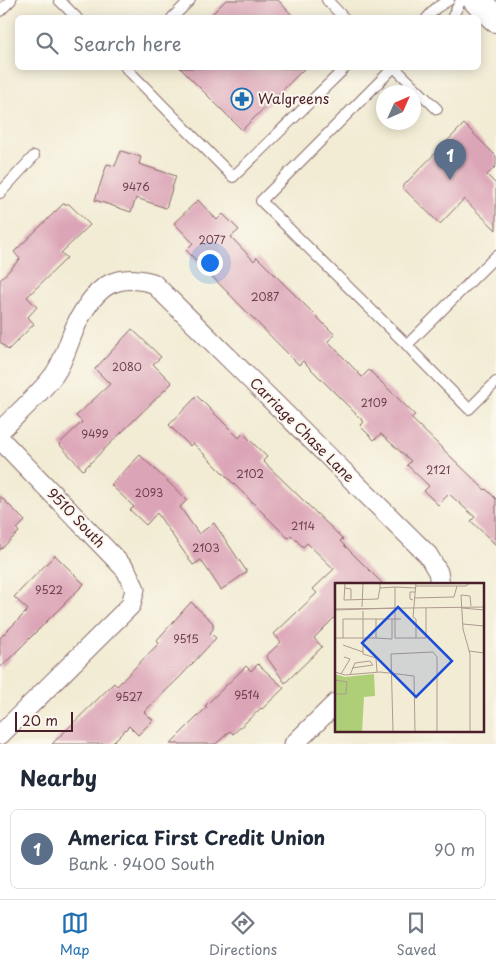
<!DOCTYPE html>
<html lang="en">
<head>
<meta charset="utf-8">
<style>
	:root { --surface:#fff; --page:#f2f2f3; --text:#1f2937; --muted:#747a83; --line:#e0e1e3; --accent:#1f6fb2 }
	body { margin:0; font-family:"Playpen Sans",sans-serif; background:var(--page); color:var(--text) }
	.compass { position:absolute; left:376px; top:85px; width:45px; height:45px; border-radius:50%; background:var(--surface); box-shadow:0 2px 12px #0003; rotate:45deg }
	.scale { position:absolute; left:15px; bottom:12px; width:58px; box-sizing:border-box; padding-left:5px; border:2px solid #4a1f2b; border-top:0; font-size:14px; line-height:18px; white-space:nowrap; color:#4a1f2b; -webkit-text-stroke:4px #fbf7ec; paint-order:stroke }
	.you { position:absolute; left:209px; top:262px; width:18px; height:18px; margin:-12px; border:4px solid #fff; border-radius:50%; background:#1a73e8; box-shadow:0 0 0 8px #1a73e833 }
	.badge { display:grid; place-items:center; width:32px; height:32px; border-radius:50%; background:var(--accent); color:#fff; font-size:16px; font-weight:700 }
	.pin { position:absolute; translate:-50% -41px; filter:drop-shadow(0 1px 2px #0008) }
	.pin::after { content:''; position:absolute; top:26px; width:18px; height:15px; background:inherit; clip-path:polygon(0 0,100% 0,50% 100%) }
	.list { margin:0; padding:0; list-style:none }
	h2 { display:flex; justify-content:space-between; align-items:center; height:65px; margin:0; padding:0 20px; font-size:21px }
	h2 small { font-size:16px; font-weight:400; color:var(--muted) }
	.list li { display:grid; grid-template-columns:32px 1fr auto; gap:15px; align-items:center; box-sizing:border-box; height:80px; margin:0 10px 10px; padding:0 10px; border:1px solid var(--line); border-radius:8px }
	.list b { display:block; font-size:19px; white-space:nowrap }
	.list p { margin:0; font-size:16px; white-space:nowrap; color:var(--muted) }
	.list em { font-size:16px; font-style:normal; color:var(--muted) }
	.icon { flex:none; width:28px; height:28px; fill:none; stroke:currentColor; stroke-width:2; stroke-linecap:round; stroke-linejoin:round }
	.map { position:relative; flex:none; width:496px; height:744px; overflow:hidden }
	.search { position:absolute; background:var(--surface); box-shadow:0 2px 12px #0003; left:15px; right:15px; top:15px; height:55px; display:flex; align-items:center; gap:12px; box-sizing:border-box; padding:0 18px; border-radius:8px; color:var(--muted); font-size:19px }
	.sheet { height:155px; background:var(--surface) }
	nav { display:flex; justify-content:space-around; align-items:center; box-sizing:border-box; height:70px; border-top:1px solid var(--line); background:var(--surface); font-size:14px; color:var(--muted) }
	nav a { display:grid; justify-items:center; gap:2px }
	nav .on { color:var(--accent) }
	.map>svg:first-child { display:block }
</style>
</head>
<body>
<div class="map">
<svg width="496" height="744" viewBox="0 0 496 744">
	<rect width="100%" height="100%" fill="#fbf7ec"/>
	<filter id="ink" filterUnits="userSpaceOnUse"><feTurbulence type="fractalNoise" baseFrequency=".02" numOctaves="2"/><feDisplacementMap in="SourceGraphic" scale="10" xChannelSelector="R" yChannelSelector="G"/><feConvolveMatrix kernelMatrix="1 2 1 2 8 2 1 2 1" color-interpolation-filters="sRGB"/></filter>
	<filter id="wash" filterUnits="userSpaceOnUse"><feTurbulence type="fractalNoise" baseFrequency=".0096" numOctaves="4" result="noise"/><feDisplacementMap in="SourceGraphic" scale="20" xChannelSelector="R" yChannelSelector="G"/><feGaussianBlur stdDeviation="1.12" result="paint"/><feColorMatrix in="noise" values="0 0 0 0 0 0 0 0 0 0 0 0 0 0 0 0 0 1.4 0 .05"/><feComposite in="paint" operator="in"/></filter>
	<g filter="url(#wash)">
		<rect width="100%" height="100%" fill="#f2ecd4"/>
		<g id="blocks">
			<!-- building -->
			<g fill="#dca5b7">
				<path d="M226 0H278L295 18H208Z"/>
				<path d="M180 68H305L242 130Z"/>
				<path d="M464 124 496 156V166L487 175 496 184V230L464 199 440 224 402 187Z"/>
				<path d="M121 151 141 157 139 164 176 176 166 208 136 198 131 212 95 200 107 164 115 166Z"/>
				<path d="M198 200 217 220 223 214 239 230 231 237 254 261 257 257 335 335 328 341 362 377 369 370 415 415 411 418 485 490 486 489 496 499V545L471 521 475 517 449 494 438 505 424 491 429 486 407 465 411 461 381 434 374 440 360 426 364 422 303 361 299 365 186 250 193 243 174 223Z"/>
				<path d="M63 204H69L90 225 61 253 67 258 27 297 37 307 28 317 34 324 8 350 0 342V280L20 259 14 252Z"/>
				<path d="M132 329 161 357 153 364 172 383 83 470 59 444 82 422 76 416 110 384 95 369Z"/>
				<path d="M197 396 239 438 243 433 267 457 263 461 343 539 340 541 383 584H336V616L314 638 322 647 285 683 266 656 281 642 274 634 317 593 313 589 334 569 307 543 303 547 291 535 288 538 193 443 190 446 169 425Z"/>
				<path d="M140 455 187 500 180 507 199 534 214 523 247 572 221 590 201 560 193 565 157 513 146 525 130 510 134 507 111 485Z"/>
				<path d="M0 496 25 521 17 529 19 532 0 550Z"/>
				<path d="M55 555 84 584 0 668V638L28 610 14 597Z"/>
				<path d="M191 602 213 623V629L210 633 216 638 181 676 144 712 153 720 138 735 129 726 111 744H52L114 683 117 686 159 643 156 641Z"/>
				<path d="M258 664 284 688 262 709 261 708 233 734 230 731 216 744H170L207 707 205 706 246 666 251 671Z"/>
			</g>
		</g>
	</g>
	<g filter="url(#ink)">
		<use href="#blocks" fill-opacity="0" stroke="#856766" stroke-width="1"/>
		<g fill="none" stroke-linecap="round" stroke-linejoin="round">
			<!-- lane casing -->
			<g stroke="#856766" stroke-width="12">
				<g id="lane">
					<path d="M59 0 77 18"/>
					<path d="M327 0 344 18"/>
					<path d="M0 11 11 0"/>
					<path d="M172 18 190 0"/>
					<path d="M427 18 436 8 449 0"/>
					<path d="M452 18 461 0"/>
					<path d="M126 68 233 177 345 68"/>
					<path d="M393 68 261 201 407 345 496 256"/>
					<path d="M395 68 437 109"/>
					<path d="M0 193 34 156"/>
					<path d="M407 345 415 354 469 409 496 382"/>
				</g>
			</g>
			<!-- street casing -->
			<g stroke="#856766" stroke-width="21">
				<g id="street">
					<path d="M0 431C18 413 38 396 54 375 66 358 69 338 79 319 97 286 116 272 153 283L428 555 438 572 440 584"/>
					<path d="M0 439 126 570 135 589 131 605 0 735"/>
					<path d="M294 744 336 703"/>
				</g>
			</g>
			<!-- secondary casing -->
			<g stroke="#856766" stroke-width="28">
				<path id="secondary" d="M476 0 496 19"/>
			</g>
			<!-- lane -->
			<use href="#lane" stroke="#fff" stroke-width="10"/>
			<!-- street -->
			<use href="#street" stroke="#fff" stroke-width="19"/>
			<!-- secondary -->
			<use href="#secondary" stroke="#fff" stroke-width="26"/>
		</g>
	</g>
	<!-- icons -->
	<defs>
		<g id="pharmacy-ring" transform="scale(1.125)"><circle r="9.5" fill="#fbf7ec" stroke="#1f6fb2" stroke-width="1.5"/><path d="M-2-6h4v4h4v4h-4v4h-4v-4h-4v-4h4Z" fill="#1f6fb2"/></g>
	</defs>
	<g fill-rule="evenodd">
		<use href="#pharmacy-ring" x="242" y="99"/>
	</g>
	<g text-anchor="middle" stroke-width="4" stroke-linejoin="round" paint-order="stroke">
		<!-- number labels -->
		<g font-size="11" fill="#6e404e">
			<text x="136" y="191">9476</text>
			<text x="212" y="244">2077</text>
			<text x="265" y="301">2087</text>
			<text x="127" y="371">2080</text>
			<text x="374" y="407">2109</text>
			<text x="95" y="438">9499</text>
			<text x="438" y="474">2121</text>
			<text x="250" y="478">2102</text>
			<text x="149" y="497">2093</text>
			<text x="303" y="530">2114</text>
			<text x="206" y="552">2103</text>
			<text x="49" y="594">9522</text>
			<text x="186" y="643">9515</text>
			<text x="247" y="699">9514</text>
			<text x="129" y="701">9527</text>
		</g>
		<!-- poi labels -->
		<g font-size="14" fill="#4a1f2b" stroke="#fbf7ec" text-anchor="start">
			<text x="258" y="104">Walgreens</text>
		</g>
		<!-- street labels -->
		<g font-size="14" fill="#4a1f2b" stroke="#fbf7ec">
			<text transform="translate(302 430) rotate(45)" y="5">Carriage Chase Lane</text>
			<text transform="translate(76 518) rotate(46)" y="5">9510 South</text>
		</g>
	</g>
	<!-- overview -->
	<g transform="translate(335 583)">
		<rect width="149" height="149" fill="#f2ecd4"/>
		<path d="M0 91 10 94 39 91 40 113 29 114 27 149H0Z" fill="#aecf77"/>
		<path fill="none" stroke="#af9a90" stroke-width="1" d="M10 0 9 17 43 16 45 5M45 0V5L60 4M81 3H131L135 0M10 5 16 6V16M79 15 119 14 122 3M78 17 75 16V9H80M27 24 28 0M60 25V55H81V36L78 34 81 0M127 25 149 27M0 26 149 24M60 26V4L81 5M0 27 60 25M28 28V71L41 75 42 89M0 30V56M41 36V55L57 56V36M128 41 149 43M0 55H41M8 55V36H66M81 55H91V25M8 62 28 69M134 68 149 70M17 85 38 82M0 89 10 92 45 89 79 93 80 149M6 91 15 76 9 74M15 92 20 80 35 78 38 82M0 97 12 99 11 111H0M58 149 56 71 98 69 102 74V149M135 149V71L128 46 126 12 135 13 136 23"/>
		<path fill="#1d4ed8" fill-opacity="0.15" stroke="#1d4ed8" stroke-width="2.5" d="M63 24 117 78 81 114 27 60Z"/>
		<rect width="149" height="149" fill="none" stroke="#4a1f2b" stroke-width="2.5"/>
	</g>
</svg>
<svg class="compass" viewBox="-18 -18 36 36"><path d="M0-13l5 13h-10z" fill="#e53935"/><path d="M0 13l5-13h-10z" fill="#747a83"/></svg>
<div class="scale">20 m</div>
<div class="you"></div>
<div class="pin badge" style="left:450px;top:180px;background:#5c6f8a">1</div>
<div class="search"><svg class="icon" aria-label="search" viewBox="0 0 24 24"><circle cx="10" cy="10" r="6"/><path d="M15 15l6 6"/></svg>Search here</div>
</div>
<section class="sheet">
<h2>Nearby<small></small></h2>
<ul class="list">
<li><span class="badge" style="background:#5c6f8a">1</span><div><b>America First Credit Union</b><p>Bank · 9400 South</p></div><em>90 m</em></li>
</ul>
</section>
<nav>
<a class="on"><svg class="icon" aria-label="map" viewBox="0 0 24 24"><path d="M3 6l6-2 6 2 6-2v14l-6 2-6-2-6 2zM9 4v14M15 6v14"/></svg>Map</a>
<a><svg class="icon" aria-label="directions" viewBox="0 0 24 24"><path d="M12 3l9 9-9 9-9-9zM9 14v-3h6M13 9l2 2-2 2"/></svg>Directions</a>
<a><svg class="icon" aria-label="saved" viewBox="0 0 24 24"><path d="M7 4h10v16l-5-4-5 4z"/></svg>Saved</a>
</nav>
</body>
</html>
